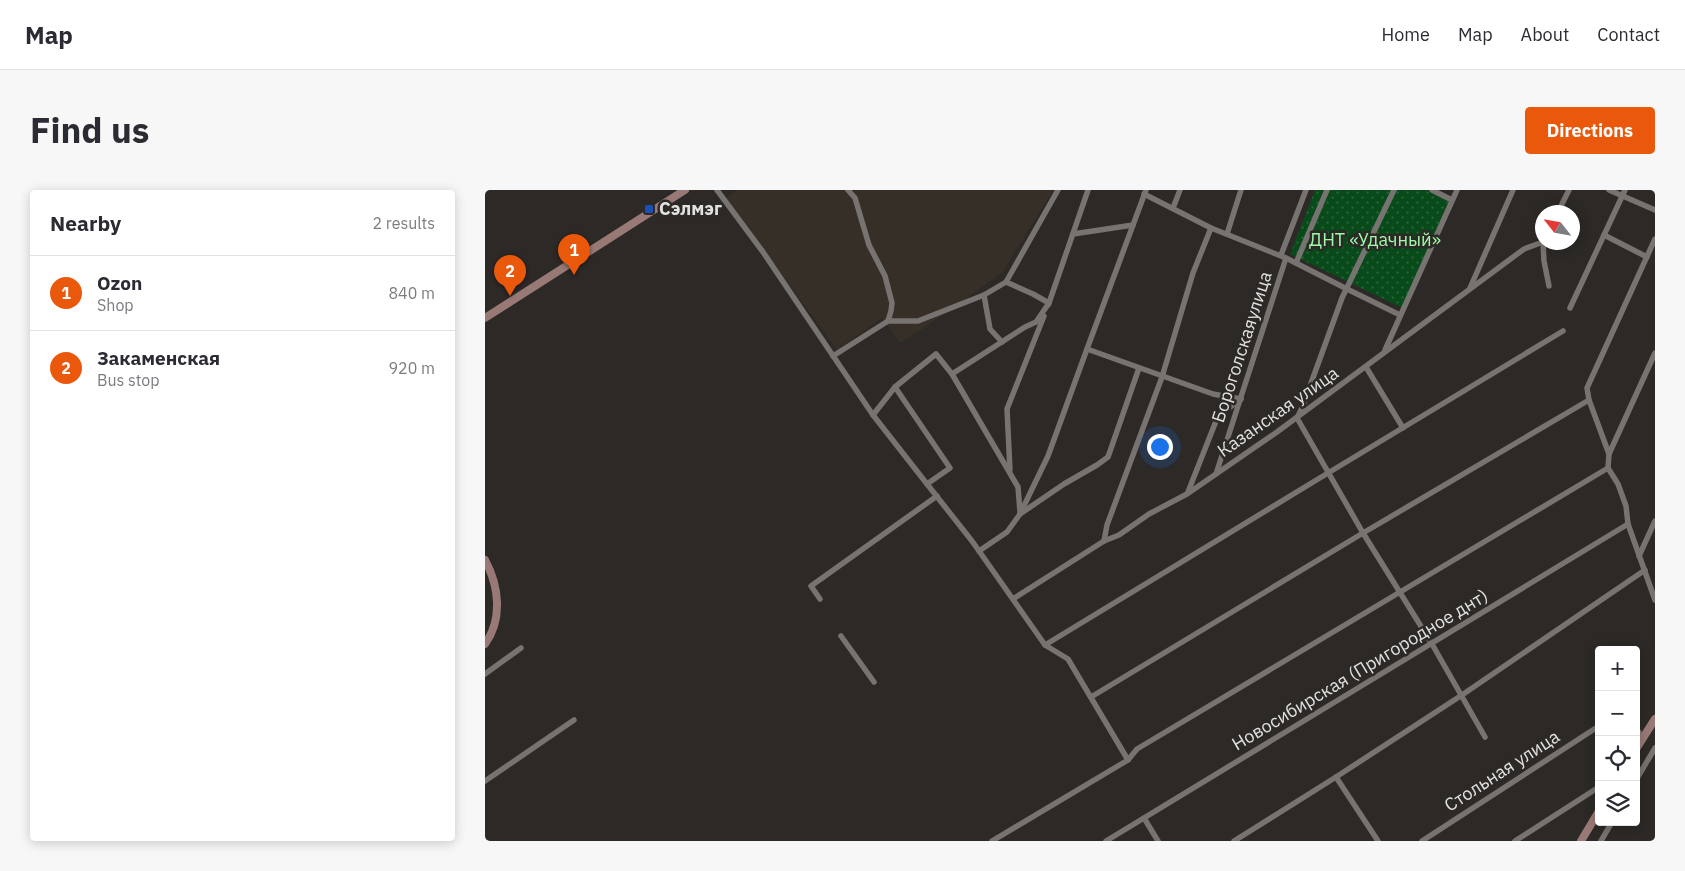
<!DOCTYPE html>
<html lang="en">
<head>
<meta charset="utf-8">
<style>
	:root { --surface:#fff; --page:#f7f7f7; --text:#2b2b33; --muted:#7c7c81; --line:#e1e1e2; --accent:#ea580c }
	body { margin:0; font-family:"IBM Plex Sans",sans-serif; background:var(--page); color:var(--text) }
	.controls { position:absolute; right:15px; bottom:15px; display:grid; overflow:hidden; border-radius:5px; box-shadow:0 2px 12px #0003 }
	.controls button { width:45px; height:45px; display:grid; place-items:center; padding:0; border:0; border-bottom:1px solid var(--line); background:var(--surface); color:var(--text); font:25px sans-serif }
	.compass { position:absolute; left:1050px; top:15px; width:45px; height:45px; border-radius:50%; background:var(--surface); box-shadow:0 2px 12px #0003; rotate:301deg }
	.you { position:absolute; left:674px; top:256px; width:18px; height:18px; margin:-12px; border:4px solid #fff; border-radius:50%; background:#1a73e8; box-shadow:0 0 0 8px #1a73e833 }
	.badge { display:grid; place-items:center; width:32px; height:32px; border-radius:50%; background:var(--accent); color:#fff; font-size:16px; font-weight:700 }
	.pin { position:absolute; translate:-50% -41px; filter:drop-shadow(0 1px 2px #0008) }
	.pin::after { content:''; position:absolute; top:26px; width:18px; height:15px; background:inherit; clip-path:polygon(0 0,100% 0,50% 100%) }
	.list { margin:0; padding:0; list-style:none }
	h2 { display:flex; justify-content:space-between; align-items:center; height:65px; margin:0; padding:0 20px; font-size:21px }
	h2 small { font-size:16px; font-weight:400; color:var(--muted) }
	.list li { display:grid; grid-template-columns:32px 1fr auto; gap:15px; align-items:center; box-sizing:border-box; height:75px; padding:0 20px; border-top:1px solid var(--line) }
	.list b { display:block; font-size:19px; white-space:nowrap }
	.list p { margin:0; font-size:16px; white-space:nowrap; color:var(--muted) }
	.list em { font-size:16px; font-style:normal; color:var(--muted) }
	.icon { flex:none; width:28px; height:28px; fill:none; stroke:currentColor; stroke-width:2; stroke-linecap:round; stroke-linejoin:round }
	.map { position:relative; flex:none; width:1170px; height:651px; overflow:hidden; border-radius:5px }
	header { display:flex; align-items:center; gap:30px; box-sizing:border-box; height:70px; padding:0 25px; background:var(--surface); border-bottom:1px solid var(--line) }
	header strong { font-size:24px }
	nav { display:flex; gap:28px; margin-inline-start:auto; font-size:18px }
	.intro { display:flex; align-items:center; justify-content:space-between; box-sizing:border-box; height:120px; padding:0 30px }
	h1 { margin:0; font-size:35px }
	.button { padding:12px 22px; border-radius:5px; background:var(--accent); color:#fff; font-size:18px; font-weight:700 }
	main { display:flex; gap:30px; padding:0 30px }
	aside { flex:1; background:var(--surface); border-radius:5px; box-shadow:0 2px 12px #0003 }
	.map>svg:first-child { display:block }
</style>
</head>
<body>
<header>
<strong>Map</strong>
<nav><a>Home</a><a>Map</a><a>About</a><a>Contact</a></nav>
</header>
<div class="intro"><h1>Find us</h1><a class="button">Directions</a></div>
<main>
<aside>
<h2>Nearby<small>2 results</small></h2>
<ul class="list">
<li><span class="badge">1</span><div><b>Ozon</b><p>Shop</p></div><em>840 m</em></li>
<li><span class="badge">2</span><div><b>Закаменская</b><p>Bus stop</p></div><em>920 m</em></li>
</ul>
</aside>
<div class="map">
<svg width="1170" height="651" viewBox="0 0 1170 651">
	<defs>
		<pattern id="garden-dots" width="8" height="8" patternUnits="userSpaceOnUse" patternTransform="scale(1.25)"><rect width="8" height="8" fill="#094a1a"/><path d="M2 2h.1M6 6h.1" fill="none" stroke="#2d643b" stroke-width="1.8" stroke-linecap="round"/></pattern>
	</defs>
	<rect width="100%" height="100%" fill="#2c2926"/>
	<!-- built -->
	<path fill="#362f27" d="M252 0H566L568 1 517 83 439 138 415 153 397 128 352 160 241 8Z"/>
	<!-- garden -->
	<path fill="url(#garden-dots)" d="M830 0H941L964 11 917 118 805 64Z"/>
	<g fill="none" stroke-linecap="round" stroke-linejoin="round">
		<!-- street -->
		<g stroke="#777370" stroke-width="5.5">
			<path d="M232 0 278 62 388 225 442 294 465 278 410 197"/>
			<path d="M909 0 857 108 817 218 812 228 878 343 947 454 1000 547"/>
			<path d="M947 0 967 10"/>
			<path d="M1124 0 1170 20"/>
			<path d="M659 4 726 38 801 68 862 99 915 125"/>
			<path d="M688 18 695 0"/>
			<path d="M1073 22 1084 0"/>
			<path d="M588 44 648 35"/>
			<path d="M742 44 756 0"/>
			<path d="M1119 45 1162 67"/>
			<path d="M1170 49 1102 198 1104 210 1124 264 1123 278 1133 294 1141 316 1143 334 1170 410"/>
			<path d="M1058 52 1059 71 1064 96"/>
			<path d="M796 65 821 0"/>
			<path d="M811 73 842 0"/>
			<path d="M521 92 548 104 564 113 563 115"/>
			<path d="M985 98 1028 0"/>
			<path d="M499 105 505 139 517 152"/>
			<path d="M1085 118 1140 0"/>
			<path d="M403 131H433L499 105 521 92 573 0"/>
			<path d="M602 159 661 0"/>
			<path d="M900 160 972 0"/>
			<path d="M348 166 403 131 406 121 407 113 400 86 384 55 370 8 363 0"/>
			<path d="M881 177 918 238"/>
			<path d="M467 184 540 137 551 132 564 113 603 0"/>
			<path d="M388 225 410 197 451 164 467 184 533 297 535 322"/>
			<path d="M1124 264 1170 163"/>
			<path d="M525 280 522 219 559 126"/>
			<path d="M731 284 801 68"/>
			<path d="M442 294 487 351 560 455 583 469 643 570"/>
			<path d="M703 302 733 226 756 209"/>
			<path d="M535 324 563 266 602 159 728 204 756 209"/>
			<path d="M619 351 622 335 677 187 708 83 726 38"/>
			<path d="M494 361 522 342 535 324 579 294 612 275 623 267 654 178"/>
			<path d="M1154 366 1170 331"/>
			<path d="M335 409 326 396 452 306"/>
			<path d="M528 409 619 351 634 345 664 324 702 304 792 242 1039 59 1058 52"/>
			<path d="M356 446 389 492"/>
			<path d="M560 455 843 283 1078 141"/>
			<path d="M0 484 36 458"/>
			<path d="M606 507 878 343 1104 210"/>
			<path d="M1151 538 1158 548"/>
			<path d="M851 587 893 651"/>
			<path d="M1151 590 1170 558"/>
			<path d="M0 591 89 530"/>
			<path d="M659 628 673 651"/>
			<path d="M507 651 643 570 652 559 1123 278"/>
			<path d="M621 651 1143 334"/>
			<path d="M749 651 851 587 977 505 1160 380"/>
			<path d="M937 651 1114 536"/>
			<path d="M1030 651 1114 597"/>
			<path d="M1116 651 1127 632"/>
		</g>
		<!-- secondary -->
		<g stroke="#997975" stroke-width="8">
			<path d="M0 128 200 0"/>
			<path d="M0 370C14 396 18 429 0 454"/>
			<path d="M1151 559 1170 529"/>
			<path d="M1096 651 1114 621"/>
		</g>
	</g>
	<!-- markers -->
	<rect fill="#1a4fb4" stroke="#2c2926" stroke-width="2" x="159" y="14" width="10" height="10" rx="2.5"/>
	<g text-anchor="middle" stroke-width="5" stroke-linejoin="round" paint-order="stroke">
		<!-- poi labels -->
		<g font-size="18" font-weight="bold" fill="#e3e1df" stroke="#2c2926" text-anchor="start">
			<text x="174" y="25">Сэлмэг</text>
		</g>
		<!-- park labels -->
		<g font-size="18" fill="#9dfaa8" stroke="#2c2926">
			<text x="890" y="56">ДНТ «Удачный»</text>
		</g>
		<!-- street labels -->
		<g font-size="18" fill="#e3e1df" stroke="#2c2926">
			<text transform="translate(757 157) rotate(-72)" y="6">Бороголскаяулица</text>
			<text transform="translate(793 222) rotate(-35)" y="6">Казанская улица</text>
			<text transform="translate(875 480) rotate(-31)" y="6">Новосибирская (Пригородное днт)</text>
			<text transform="translate(1017 581) rotate(-33)" y="6">Стольная улица</text>
		</g>
	</g>
</svg>
<div class="controls">
<button>+</button>
<button>−</button>
<button><svg class="icon" aria-label="locate" viewBox="0 0 24 24"><circle cx="12" cy="12" r="6"/><path d="M12 2v4M12 18v4M2 12h4M18 12h4"/></svg></button>
<button><svg class="icon" aria-label="layers" viewBox="0 0 24 24"><path d="M12 4l9 5-9 5-9-5zM3 14l9 5 9-5"/></svg></button>
</div>
<svg class="compass" viewBox="-18 -18 36 36"><path d="M0-13l5 13h-10z" fill="#e53935"/><path d="M0 13l5-13h-10z" fill="#7c7c81"/></svg>
<div class="you"></div>
<div class="pin badge" style="left:89px;top:85px">1</div>
<div class="pin badge" style="left:25px;top:106px">2</div>
</div>
</main>
</body>
</html>
